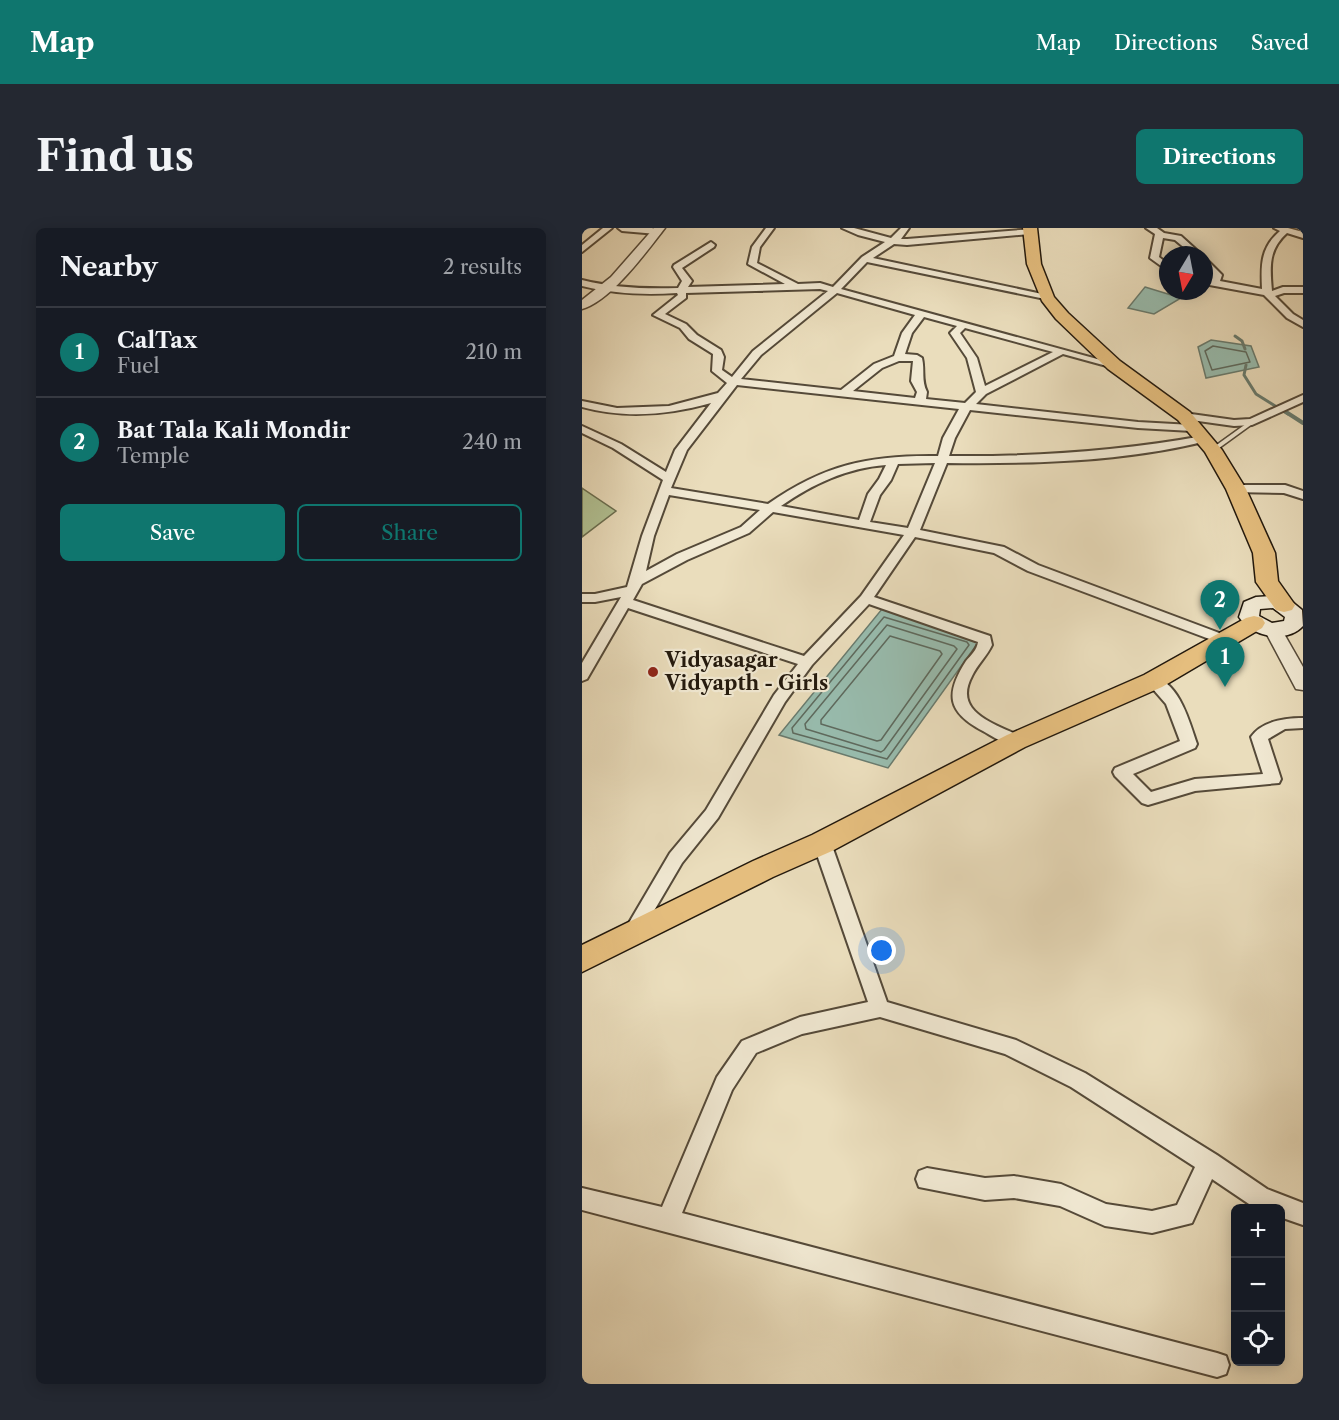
<!DOCTYPE html>
<html lang="en">
<head>
<meta charset="utf-8">
<style>
	:root { --surface:#171b24; --page:#242831; --text:#f1f3f6; --muted:#9ea1a6; --line:#363941; --accent:#0f766e }
	body { margin:0; font-family:"Libre Caslon Text",serif; background:var(--page); color:var(--text) }
	.controls { position:absolute; right:18px; bottom:18px; display:grid; overflow:hidden; border-radius:9px; box-shadow:0 3px 15px #0003 }
	.controls button { width:54px; height:54px; display:grid; place-items:center; padding:0; border:0; border-bottom:2px solid var(--line); background:var(--surface); color:var(--text); font:30px sans-serif }
	.compass { position:absolute; left:577px; top:18px; width:54px; height:54px; border-radius:50%; background:var(--surface); box-shadow:0 3px 15px #0003; rotate:190deg }
	.you { position:absolute; left:300px; top:723px; width:21px; height:21px; margin:-15px; border:4px solid #fff; border-radius:50%; background:#1a73e8; box-shadow:0 0 0 9px #1a73e833 }
	.badge { display:grid; place-items:center; width:39px; height:39px; border-radius:50%; background:var(--accent); color:#fff; font-size:20px; font-weight:700 }
	.pin { position:absolute; translate:-50% -50px; filter:drop-shadow(0 2px 3px #0008) }
	.pin::after { content:''; position:absolute; top:32px; width:21px; height:18px; background:inherit; clip-path:polygon(0 0,100% 0,50% 100%) }
	.list { margin:0; padding:0; list-style:none }
	h2 { display:flex; justify-content:space-between; align-items:center; height:78px; margin:0; padding:0 24px; font-size:26px }
	h2 small { font-size:20px; font-weight:400; color:var(--muted) }
	.list li { display:grid; grid-template-columns:39px 1fr auto; gap:18px; align-items:center; box-sizing:border-box; height:90px; padding:0 24px; border-top:2px solid var(--line) }
	.list b { display:block; font-size:22px; white-space:nowrap }
	.list p { margin:0; font-size:20px; white-space:nowrap; color:var(--muted) }
	.list em { font-size:20px; font-style:normal; color:var(--muted) }
	.actions { display:flex; gap:12px; padding:18px 24px }
	.actions a { flex:1; padding:14px 0; border:2px solid var(--accent); border-radius:9px; text-align:center; font-size:21px; color:var(--accent) }
	.actions .main { background:var(--accent); color:#fff }
	.icon { flex:none; width:33px; height:33px; fill:none; stroke:currentColor; stroke-width:2; stroke-linecap:round; stroke-linejoin:round }
	.map { position:relative; flex:none; width:721px; height:1156px; overflow:hidden; border-radius:9px }
	header { display:flex; align-items:center; gap:36px; box-sizing:border-box; height:84px; padding:0 30px; background:var(--accent); color:#fff }
	header strong { font-size:28px }
	nav { display:flex; gap:33px; margin-inline-start:auto; font-size:21px }
	.intro { display:flex; align-items:center; justify-content:space-between; box-sizing:border-box; height:144px; padding:0 36px }
	h1 { margin:0; font-size:42px }
	.button { padding:15px 27px; border-radius:9px; background:var(--accent); color:#fff; font-size:21px; font-weight:700 }
	main { display:flex; gap:36px; padding:0 36px }
	aside { flex:1; background:var(--surface); border-radius:9px; box-shadow:0 3px 15px #0003 }
	.map>svg:first-child { display:block }
</style>
</head>
<body>
<header>
<strong>Map</strong>
<nav><a>Map</a><a>Directions</a><a>Saved</a></nav>
</header>
<div class="intro"><h1>Find us</h1><a class="button">Directions</a></div>
<main>
<aside>
<h2>Nearby<small>2 results</small></h2>
<ul class="list">
<li><span class="badge">1</span><div><b>CalTax</b><p>Fuel</p></div><em>210 m</em></li>
<li><span class="badge">2</span><div><b>Bat Tala Kali Mondir</b><p>Temple</p></div><em>240 m</em></li>
</ul>
<div class="actions"><a class="main">Save</a><a>Share</a></div>
</aside>
<div class="map">
<svg width="721" height="1156" viewBox="0 0 721 1156">
	<rect width="100%" height="100%" fill="#eaddbc"/>
	<filter id="stains"><feTurbulence type="fractalNoise" baseFrequency=".00333" numOctaves="4"/><feColorMatrix values="0 0 0 0 .2 0 0 0 0 .09 0 0 0 0 .02 0 0 0 .5 -.17"/></filter>
	<radialGradient id="worn" r=".72"><stop offset=".6" stop-color="#630" stop-opacity="0"/><stop offset="1" stop-color="#630" stop-opacity=".3"/></radialGradient>
	<!-- green -->
	<path fill="#b2c294" stroke="#6a6e50" stroke-width="1.5" d="M0 260 34 283 0 309Z"/>
	<!-- water -->
	<g fill="#98bcae" stroke="#697b6e" stroke-width="1.5">
		<path d="M563 59 599 70 572 86 546 80Z"/>
		<path d="M629 112 669 118 677 139 624 150 616 119Z"/>
		<path d="M300 381 398 412 306 540 197 507Z"/>
	</g>
	<g fill="none" stroke-linecap="round" stroke-linejoin="round">
		<!-- shore -->
		<g stroke="#5e6a5e" stroke-width="1.5">
			<path d="M631 118 664 124 668 134 630 142 623 123Z"/>
			<path d="M302 389 385 414 387 417 305 531 211 505 210 500Z"/>
			<path d="M305 397 372 418 375 421 302 522 299 524 224 501 223 496Z"/>
			<path d="M308 408 358 423 360 426 299 512 295 513 239 496V492Z"/>
		</g>
		<!-- stream-far1 -->
		<g stroke="#697b6e" stroke-width="3">
			<path d="M653 108 660 113 663 121"/>
			<path d="M664 137 662 147 674 166 706 186"/>
		</g>
		<!-- stream -->
		<path stroke="#697b6e" stroke-width="4" d="M704 184 721 195"/>
		<!-- service casing -->
		<g stroke="#554a39" stroke-width="3">
			<path id="service" d="M668 193 673 194 633 223H629V221Z"/>
		</g>
		<!-- minor casing -->
		<g stroke="#554a39" stroke-width="4">
			<g id="minor">
				<path d="M21 0H30L0 24V17Z"/>
				<path d="M36 0H70L79 3 75 6 40 3Z"/>
				<path d="M184 0H192L178 19 175 35 216 56 238 55 251 59 280 29 303 14 276 7 260 0H272L309 10 319 0H327L319 11H325L451 1V5L448 6 325 17 312 16 291 30 465 67 470 70 468 72 285 34 259 61 537 137 532 140 481 126 404 166 394 176 556 194 610 197 616 200 610 203 556 200 388 182 373 210 367 228C453 229 537 223 621 208L627 211 625 213C541 234 451 236 365 235L338 302 422 319 456 337 648 409 650 412 648 415H638L446 343 412 325 333 309 292 369 408 408 410 417C405 428 395 437 390 448 370 485 414 496 440 509L442 513 440 517C427 520 412 509 401 503 365 484 363 466 384 433 389 427 395 422 396 414L287 376 230 437 203 474 136 590 100 635 56 710 50 713 44 710 41 705 88 625 124 582 192 467 216 436 46 380 5 451 0 453V435L39 369 13 374H0V366H13L45 359 60 308 81 252 31 220 0 205V198L39 216 84 244 93 222 129 175C86 187 44 191 0 179V173L35 180 87 178 136 165 145 155 130 143 131 126 107 111 98 100 71 87 96 67 95 65C63 67 32 66 0 58V52C32 60 63 61 96 60L100 53 91 39 92 37 129 14 133 17 132 19 100 40 110 53 106 59 203 56 166 36 170 19ZM238 61 246 63 171 123 150 149 140 142 142 129 139 122 115 107 104 96 83 86 104 70V65ZM255 65 333 87 320 105 312 128 292 136 259 162 159 151 179 127ZM342 89 375 98 368 105 385 130 394 164 383 175 344 171 345 164C339 152 343 143 340 130L335 127 323 126 330 105ZM383 100 471 124 403 158 395 130 378 105ZM317 133H331L329 153 335 164 333 170 271 163 300 140ZM155 157 377 181 361 210 356 228C288 227 243 236 186 276L89 260 105 222ZM353 235 326 300 288 294 298 267 309 252 316 236ZM304 237 297 251 286 266 277 292 199 278C231 256 264 240 304 237ZM87 267 178 282 159 299 95 326 64 343 72 308ZM191 284 322 307 279 368 222 428 51 372 60 356 105 332 167 305Z"/>
				<path d="M564 0H575L582 5 599 8 620 27H611L593 12 581 10 577 29 586 36V43L568 30 573 6Z"/>
				<path d="M692 0H706L721 4V10L705 5C686 22 688 39 690 63L701 59H721V65H702L693 68 711 86 721 92V99L705 90 682 67 622 56V50L629 52 630 47 622 38V29L640 47 638 53 680 61C679 38 678 20 698 3Z"/>
				<path d="M721 167V174L670 197 652 198 602 191 596 188 602 185 652 192 668 191Z"/>
				<path d="M654 257H703L721 263V271L702 265 650 264 648 261Z"/>
				<path d="M571 448C598 456 607 493 615 516L613 520 551 546 569 564 613 551 681 546 669 509C680 493 703 490 721 490V500L703 501 686 511 699 551 697 555 613 563 566 577 560 575 533 548 531 544 533 540 598 513 584 476 564 453Z"/>
				<path d="M240 608 246 610 249 615 305 774 434 812 503 845 635 927 685 961 721 975V997L698 989V980H677L670 978 630 951 610 995 570 1005 523 998 478 978 432 970 403 972 337 959 334 951 337 943 345 940 403 950 432 948 479 956 524 976 570 983 595 977 613 939 489 859 423 826 298 789 220 806 174 825 150 862 100 985 635 1125 644 1128 647 1137 644 1146 635 1149 0 982V960L80 979 135 849 160 813 218 789 286 774 231 615 234 610Z"/>
			</g>
		</g>
		<!-- tertiary casing -->
		<g stroke="#554a39" stroke-width="3">
			<g id="tertiary">
				<path d="M72 0H83C65 23 29 73 0 81V72L29 49Z"/>
				<path d="M691 395 697 397 721 439V462L714 461 682 401 685 397Z"/>
			</g>
		</g>
		<!-- secondary casing -->
		<g stroke="#23190d" stroke-width="3">
			<path id="secondary" d="M692 368 709 373 720 382 721 398C704 416 670 409 657 389L662 374 674 369ZM691 380 703 389 702 393 690 395 677 388 678 381Z"/>
		</g>
		<!-- primary casing -->
		<g stroke="#23190d" stroke-width="3">
			<g id="primary">
				<path d="M441 0H455L459 36 472 69 486 85 538 133 608 184 640 222 664 261 693 325 696 353 713 377 710 382 702 384 694 382 674 354 671 325 644 261 623 224 596 192 526 141 474 91 460 73 445 36Z"/>
				<path d="M672 388 680 390 683 395 680 400 580 459 443 519 250 623 191 649 0 744V717L171 633 230 607 425 507 562 447 664 390Z"/>
			</g>
		</g>
		<!-- service -->
		<use href="#service" fill="#f1e9d3" fill-rule="evenodd"/>
		<!-- minor -->
		<use href="#minor" fill="#f1e9d3" fill-rule="evenodd"/>
		<!-- tertiary -->
		<use href="#tertiary" fill="#f1e9d3" fill-rule="evenodd"/>
		<!-- secondary -->
		<use href="#secondary" fill="#f1e9d3" fill-rule="evenodd"/>
		<!-- primary -->
		<use href="#primary" fill="#e5be7e" fill-rule="evenodd"/>
	</g>
	<!-- markers -->
	<circle fill="#8f2418" stroke="#f1e9d3" stroke-width="2" cx="71" cy="444" r="6"/>
	<g text-anchor="middle" stroke-width="4.5" stroke-linejoin="round" paint-order="stroke">
		<!-- poi labels -->
		<g font-size="20" font-weight="bold" fill="#23190d" stroke="#f1e9d3" text-anchor="start">
			<text x="83" y="439">Vidyasagar<tspan x="83" dy="23">Vidyapth - Girls</tspan></text>
		</g>
	</g>
	<rect width="100%" height="100%" filter="url(#stains)"/>
	<rect width="100%" height="100%" fill="url(#worn)"/>
</svg>
<div class="controls">
<button>+</button>
<button>−</button>
<button><svg class="icon" aria-label="locate" viewBox="0 0 24 24"><circle cx="12" cy="12" r="6"/><path d="M12 2v4M12 18v4M2 12h4M18 12h4"/></svg></button>
</div>
<svg class="compass" viewBox="-18 -18 36 36"><path d="M0-13l5 13h-10z" fill="#e53935"/><path d="M0 13l5-13h-10z" fill="#9ea1a6"/></svg>
<div class="you"></div>
<div class="pin badge" style="left:643px;top:459px">1</div>
<div class="pin badge" style="left:638px;top:402px">2</div>
</div>
</main>
</body>
</html>
